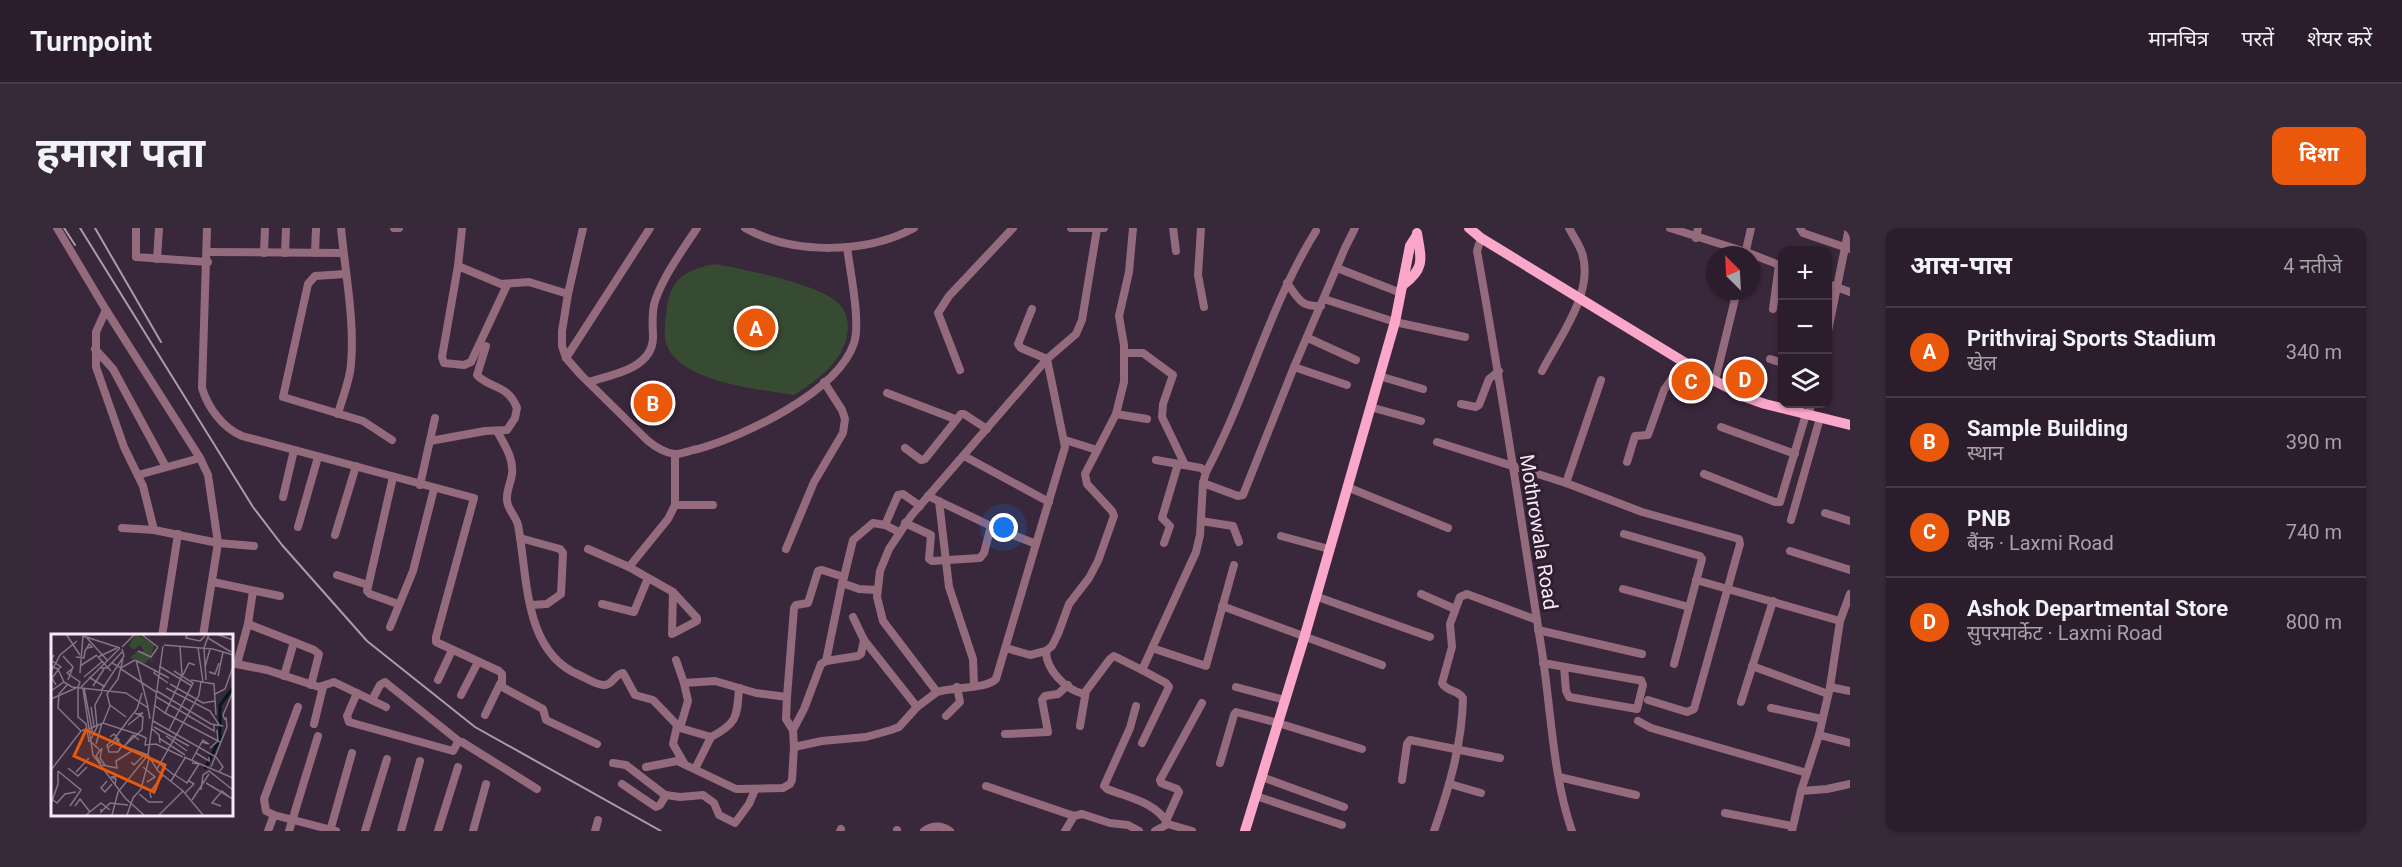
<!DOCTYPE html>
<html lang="hi">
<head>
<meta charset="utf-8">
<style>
	:root { --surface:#2b1d2c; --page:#372a38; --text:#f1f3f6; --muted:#a6a2a9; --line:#473b48; --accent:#ea580c }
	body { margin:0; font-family:Roboto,"Noto Sans Devanagari",sans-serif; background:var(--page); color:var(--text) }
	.controls { position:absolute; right:18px; top:18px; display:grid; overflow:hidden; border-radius:12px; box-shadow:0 2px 4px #0004 }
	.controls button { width:54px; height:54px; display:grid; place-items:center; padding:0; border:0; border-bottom:2px solid var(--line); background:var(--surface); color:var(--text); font:30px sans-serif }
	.compass { position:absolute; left:1670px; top:18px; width:54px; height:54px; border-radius:50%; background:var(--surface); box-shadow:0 2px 4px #0004; rotate:336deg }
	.you { position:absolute; left:968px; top:300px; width:21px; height:21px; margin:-15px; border:4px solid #fff; border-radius:50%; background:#1a73e8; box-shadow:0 0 0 9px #1a73e833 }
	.badge { display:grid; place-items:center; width:39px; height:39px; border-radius:50%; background:var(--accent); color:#fff; font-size:20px; font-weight:700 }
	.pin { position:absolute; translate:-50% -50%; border:3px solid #fff; box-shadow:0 2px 6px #0006 }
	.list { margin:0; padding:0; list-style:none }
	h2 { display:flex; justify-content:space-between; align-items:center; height:78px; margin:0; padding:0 24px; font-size:26px }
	h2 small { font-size:20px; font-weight:400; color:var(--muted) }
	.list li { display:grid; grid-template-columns:39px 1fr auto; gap:18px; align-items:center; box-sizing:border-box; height:90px; padding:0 24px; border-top:2px solid var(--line) }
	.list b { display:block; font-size:22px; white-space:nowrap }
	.list p { margin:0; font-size:20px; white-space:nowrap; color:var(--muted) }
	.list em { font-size:20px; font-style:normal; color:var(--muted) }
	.icon { flex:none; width:33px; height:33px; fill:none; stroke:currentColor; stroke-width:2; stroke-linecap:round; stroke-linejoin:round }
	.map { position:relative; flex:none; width:1814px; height:603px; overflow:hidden; border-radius:12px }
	header { display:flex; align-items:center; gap:36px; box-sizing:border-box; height:84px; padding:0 30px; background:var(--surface); border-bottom:2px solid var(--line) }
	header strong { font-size:28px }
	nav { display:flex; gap:33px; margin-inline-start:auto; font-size:21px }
	.intro { display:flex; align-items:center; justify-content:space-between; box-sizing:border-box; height:144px; padding:0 36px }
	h1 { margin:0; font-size:42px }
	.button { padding:15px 27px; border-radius:12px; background:var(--accent); color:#fff; font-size:21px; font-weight:700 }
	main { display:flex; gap:36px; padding:0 36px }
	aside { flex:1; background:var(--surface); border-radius:12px; box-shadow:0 2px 4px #0004 }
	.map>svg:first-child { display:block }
</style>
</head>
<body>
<header>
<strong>Turnpoint</strong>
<nav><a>मानचित्र</a><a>परतें</a><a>शेयर करें</a></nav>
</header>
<div class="intro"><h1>हमारा पता</h1><a class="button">दिशा</a></div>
<main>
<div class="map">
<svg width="1814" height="603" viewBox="0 0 1814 603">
	<rect width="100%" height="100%" fill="#39273b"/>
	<!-- green -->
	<path fill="#374b33" d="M679 36C707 41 782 56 801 74 812 84 814 98 810 112 802 138 781 152 758 167 723 161 643 155 630 115 627 103 630 89 631 78 636 48 653 41 679 36Z"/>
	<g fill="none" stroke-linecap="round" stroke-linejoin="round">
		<!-- minor -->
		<g stroke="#946b7c" stroke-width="8">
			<path d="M21 0 70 82 164 230"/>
			<path d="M100 0V29L172 34"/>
			<path d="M171 0 166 160C172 180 187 200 206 208L438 270 400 409V414L463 443 466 446V459L507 481 510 492 561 516"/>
			<path d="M358 0H363"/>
			<path d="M426 0 422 38 465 56 493 54 532 66"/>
			<path d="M547 0 532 66 526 103V118L530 130 545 147 611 212C618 218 629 225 639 226 646 226 655 222 662 221 708 208 802 164 818 115 825 94 814 43 811 19"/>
			<path d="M709 0C757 27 830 26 878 0"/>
			<path d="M1035 0H1068"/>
			<path d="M1097 0 1093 44 1083 88 1088 117V154L1080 186 1111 191"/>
			<path d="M1137 0 1140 23"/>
			<path d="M1165 0 1162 47 1168 79"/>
			<path d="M1634 0 1710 24 1746 38"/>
			<path d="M1764 0 1767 5 1814 21"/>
			<path d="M1445 10 1441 23C1465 156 1485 290 1506 424 1515 481 1517 550 1536 603"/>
			<path d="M1660 10 1662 0"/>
			<path d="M171 24 307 25"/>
			<path d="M228 25 229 0"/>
			<path d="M249 25 250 0"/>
			<path d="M279 25 280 0"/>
			<path d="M1709 27 1715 0"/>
			<path d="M121 31 123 0"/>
			<path d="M422 38 406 129 408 135 428 137 435 134 471 57"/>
			<path d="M1301 40 1365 65"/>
			<path d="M309 46 279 48 272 56 247 169 327 193 356 212"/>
			<path d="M1251 55C1263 71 1264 79 1285 78"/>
			<path d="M1792 56 1814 64"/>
			<path d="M1288 71 1359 94 1429 109"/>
			<path d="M996 81 982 116 985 120 1011 131 1029 219 1000 316"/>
			<path d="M1737 81 1743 37"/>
			<path d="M70 82 60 104V139L88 219 107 258 118 302 182 315 218 318"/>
			<path d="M1792 103 1813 0"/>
			<path d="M1272 110 1320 132"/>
			<path d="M59 121 77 141 130 239"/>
			<path d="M1088 125H1107L1137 147 1127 176 1126 189 1149 237"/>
			<path d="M530 130 614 0"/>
			<path d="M1734 131 1746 135"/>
			<path d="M1258 139 1311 157"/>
			<path d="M924 142 902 85 913 68 977 0"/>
			<path d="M1506 143C1523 110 1559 64 1546 25 1543 16 1537 8 1533 0"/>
			<path d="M1343 148 1387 161"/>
			<path d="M1679 153 1701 63"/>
			<path d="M552 154C575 147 616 141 617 110 617 97 615 86 619 73 628 47 646 23 661 0"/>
			<path d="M851 165 919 191"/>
			<path d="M1425 176 1440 179 1443 177 1453 151 1463 143"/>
			<path d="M1334 179 1385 193"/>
			<path d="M302 186C306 170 314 153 315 136 319 94 309 43 305 0"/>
			<path d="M1773 187 1775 176"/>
			<path d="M1685 199 1759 226"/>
			<path d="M461 203C468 216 478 230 476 246 475 254 470 264 471 272 471 281 480 288 482 297 492 349 487 423 543 447 550 450 561 458 569 457 577 456 579 446 587 445L599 467 617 472 644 500 675 509 659 541"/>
			<path d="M1029 212 1061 222"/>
			<path d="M394 213 449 203 471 202 479 190 481 180C472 156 454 161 441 147L450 118"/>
			<path d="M1401 214 1530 255 1606 284 1703 311 1704 316 1658 481 1651 484 1612 472"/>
			<path d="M869 220 885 232 889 231 925 186H928L951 201"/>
			<path d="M928 228 1013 274"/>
			<path d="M1120 232 1165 240 1170 244 1167 255 1202 268 1207 267 1258 139 1309 20 1319 0"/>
			<path d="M1591 234 1599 208 1612 207 1628 162 1648 133"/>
			<path d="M1170 244C1212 166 1233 78 1280 3"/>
			<path d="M1668 246 1739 274H1744L1770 186"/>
			<path d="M102 247 164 230 172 247 182 315 167 408"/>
			<path d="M357 249 331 363 334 366 362 376"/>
			<path d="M1530 255 1565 152"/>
			<path d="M384 257 399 190"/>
			<path d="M1311 259 1412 300"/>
			<path d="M892 268 957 299 1000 316 960 451C951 461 916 459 901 464"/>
			<path d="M247 269 258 222"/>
			<path d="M903 273 913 359 937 431 938 458"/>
			<path d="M639 277H677"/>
			<path d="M1789 285 1814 293"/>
			<path d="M1755 292 1784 190"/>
			<path d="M1165 293 1197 298 1203 314"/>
			<path d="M869 295 895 307 893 331 896 333 944 330 948 325 955 298"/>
			<path d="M262 299 282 229"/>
			<path d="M86 300 118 302"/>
			<path d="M863 304 849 297 862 267 867 266 884 278"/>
			<path d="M1588 306 1664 328 1666 331 1638 436"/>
			<path d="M299 307 320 238"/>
			<path d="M1245 308 1293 321"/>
			<path d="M484 310 524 321 527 325 525 366 511 376 495 377"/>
			<path d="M1128 315 1134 298 1126 290 1142 236"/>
			<path d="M552 321 593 339"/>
			<path d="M750 321 778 254 807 205 809 191 806 182 788 154"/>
			<path d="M1754 323 1814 342"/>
			<path d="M301 347 332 357"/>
			<path d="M808 349 817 312 837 295 849 297"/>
			<path d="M1660 352 1804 393"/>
			<path d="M177 354 244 368"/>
			<path d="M1587 361 1653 379"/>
			<path d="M217 363 212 396 258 414 248 448"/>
			<path d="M637 364 636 406 661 393V390L637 364 593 339 632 291 639 277V226"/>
			<path d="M1385 366 1419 381"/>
			<path d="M1279 368 1394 409"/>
			<path d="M566 376 598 384 612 350"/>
			<path d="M1186 378 1346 437"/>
			<path d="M817 389 828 412 881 479"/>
			<path d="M354 399 377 343 398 261"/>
			<path d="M1502 402 1606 426"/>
			<path d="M126 408 142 306"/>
			<path d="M258 414 278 422 283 426 275 457"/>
			<path d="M970 420 994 427 1010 423 1016 418 1022 406 1033 376 1053 350 1062 333 1078 288 1076 283 1051 256 1049 246 1080 186"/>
			<path d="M1116 420 1170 438 1198 337"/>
			<path d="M1010 423C1010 442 1030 462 1048 466"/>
			<path d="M640 432 648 455"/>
			<path d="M790 433 806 355"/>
			<path d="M195 435 231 442 283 459 298 454 350 479"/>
			<path d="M1507 435 1602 452H1605L1607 457 1601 481 1533 469 1530 463 1528 439"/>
			<path d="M201 436 212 396"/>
			<path d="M1716 438 1792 466"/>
			<path d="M402 452 416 422"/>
			<path d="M1200 459 1249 472"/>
			<path d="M1794 459 1814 463"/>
			<path d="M321 465 311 488 313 494 417 523 422 514H426L501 561"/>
			<path d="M425 467 442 434"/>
			<path d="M751 469 758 380 760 377 772 375 782 343 786 342 808 349 806 355 823 361 841 362"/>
			<path d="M336 472 344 457 349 454 424 514"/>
			<path d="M1705 474 1737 373"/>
			<path d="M1100 478 1094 500 1068 558 1071 561C1093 570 1120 574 1132 596"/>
			<path d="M1735 480 1786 491"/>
			<path d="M449 487 464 456"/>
			<path d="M910 488 924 474 921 459"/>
			<path d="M1602 493 1615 500 1771 545"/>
			<path d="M278 496 287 459"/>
			<path d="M641 498 637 516 648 535"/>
			<path d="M1044 498 1050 463 1074 431 1078 428 1106 442"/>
			<path d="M644 500 652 473 648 455 679 453 720 465 751 469 750 491 757 502 758 519"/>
			<path d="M757 502 768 481 785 436 790 433 822 428 825 426 828 412"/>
			<path d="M969 506 1012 504 1006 472 1009 468 1022 466 1032 457"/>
			<path d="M1783 507 1814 515"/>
			<path d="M675 509C702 495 701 488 703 460"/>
			<path d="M1106 515 1133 459 1130 455 1106 442 1160 324 1164 307 1167 255"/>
			<path d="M577 535 590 537 629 567"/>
			<path d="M1184 535 1198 487 1200 484 1242 495 1326 521"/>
			<path d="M610 539 641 533 700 561 747 560 754 556 756 552 758 519 786 513 830 509 855 502 863 499 881 479 901 464 847 393 841 369 844 343 853 321 875 288 1011 131 1040 106 1046 92 1061 1"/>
			<path d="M1226 549 1308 579"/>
			<path d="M1523 549 1600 567"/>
			<path d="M1366 552 1371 516 1374 512 1464 530"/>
			<path d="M586 556 620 579 624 577 630 567 644 569 667 567 678 575 683 587 699 595 713 576 719 562"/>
			<path d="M1414 556 1445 565"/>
			<path d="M950 558 1038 588 1046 586 1074 595 1092 597 1103 603"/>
			<path d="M1765 563 1791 561 1814 556"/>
			<path d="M1220 568 1306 597"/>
			<path d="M1689 585 1756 598"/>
			<path d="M238 587 300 603"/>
			<path d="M1130 593 1143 564 1141 561 1125 555 1124 552 1166 475"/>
			<path d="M232 603 238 587 230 583 228 571 262 479"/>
			<path d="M253 603 282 508"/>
			<path d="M294 603 316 525"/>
			<path d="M329 603 351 531"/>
			<path d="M365 603 384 533"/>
			<path d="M402 603 422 539"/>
			<path d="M437 603 450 556"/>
			<path d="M559 603 562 592"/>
			<path d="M804 603 805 601"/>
			<path d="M861 603V602"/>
			<path d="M888 603C897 597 905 597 914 603"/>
			<path d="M1029 603 1038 588"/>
			<path d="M1119 603 1132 596 1156 603"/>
			<path d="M1398 603C1413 560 1426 517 1427 470 1422 462 1411 464 1406 455L1416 419 1414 396 1424 369 1431 366 1501 392"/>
			<path d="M1756 603 1765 563 1783 507 1794 459 1804 393 1814 366"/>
		</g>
		<!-- major -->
		<g stroke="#faa7ca" stroke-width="10">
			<path d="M1433 0 1445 10 1679 153 1712 170 1729 176 1814 197"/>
			<path d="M1367 57C1390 40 1385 30 1381 5"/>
			<path d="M1209 603 1269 407 1359 94 1374 18 1381 7"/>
		</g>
		<!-- rail -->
		<g stroke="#aa9cac" stroke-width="2">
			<path d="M28 0 39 17"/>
			<path d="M44 0 217 279 246 317 331 413 439 499 625 603"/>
			<path d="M59 0 125 114"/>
		</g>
	</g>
	<g text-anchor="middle" stroke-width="6" stroke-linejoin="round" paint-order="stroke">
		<!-- street labels -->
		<g font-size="20" fill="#f5eaf6" stroke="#2e1e30">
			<text transform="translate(1503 304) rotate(81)" y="7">Mothrowala Road</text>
		</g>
	</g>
	<!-- overview -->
	<g transform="translate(15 406)">
		<rect width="182" height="182" fill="#39273b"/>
		<path d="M85 0 104 10 99 24 104 29 98 25 92 31 79 23 85 19 82 18 93 17 89 11 83 16 78 11Z" fill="#374b33"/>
		<path fill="none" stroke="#051819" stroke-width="3" d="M154 135 169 104V71L182 54"/>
		<path fill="none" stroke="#847586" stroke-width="1.5" d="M15 0 29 21M90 0 107 13M136 0 135 4 149 7 154 2M165 0 182 6M32 2 69 14M36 4 56 26M157 4 180 18M113 11 162 15 182 21M112 12 97 121 107 137 132 157M71 13 84 0M147 14 152 48M87 17 100 23 107 13M3 21 0 26 10 33 7 35M12 22 22 33 17 46M25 23 33 24 34 17 36 14 38 10 41 13 36 14M85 26 97 73M86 27 118 44M61 29 70 34 84 26M0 32 7 35 13 48M29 32 46 21M108 32 141 52M154 33 159 15M22 34 16 39 29 48 27 53M50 34H56L71 18M70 35 105 58M105 36 103 39 117 49M60 37 47 23 66 14M0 38 9 21 26 7M29 39 32 2M164 40 158 38H159L164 40 168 29M132 41 138 29 144 31M167 42 172 18M33 43 52 27M38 43 54 53M140 46 163 50 165 81M155 46 153 14 158 0M119 50 152 69 164 67M5 51 1 44 7 36M16 51 8 60 7 74 30 97M42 52 53 35M27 53V83L35 90 38 108M30 53 69 14M33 54 42 101M115 54 159 77 169 92M32 55 42 121 74 164 93 181M0 57 13 48 21 53 75 59 97 74 99 85M50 57 73 22 71 15M106 57 160 90 172 92M164 60 174 55 182 33M104 62 163 97V91M0 65 25 54M59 71 75 83M103 71 114 79 126 54 131 41 129 13M40 73 43 92M114 79 169 108M174 86 172 81 181 60M102 87 165 123 172 133 168 138M52 89 59 72 56 60 67 45 72 25M75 89 64 104 72 113 91 96 92 83 84 79M75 89 86 75 91 59M77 91 92 79 87 80M103 93 138 112M100 94 108 101 109 109M38 95 52 89 89 101 95 104 94 111 105 110 132 123M118 96 142 49 123 37M115 102 136 117M108 104 134 121M64 105 56 111 58 118H67L70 113M45 110 51 89M73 113 82 101 88 106M75 113 97 121M51 114 49 124 54 131M56 114 68 106 63 100 59 103M159 114 167 107 166 96M145 119 158 127V123M133 123 182 144M104 126 123 141M141 126 148 113 152 106 158 110 151 108M80 128 83 131 94 120M50 130 45 122 49 116 39 107 46 93 44 71 51 58M51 131 66 134 65 127 81 117M92 133 104 143 96 148M160 133 176 93 175 83M17 134 27 142 36 133M106 135 148 61 150 48M0 136 30 97 35 95M7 137 30 156 19 172M25 138 38 124M124 141 136 149 148 130 141 129M56 147 50 154 54 158 61 150M120 147 134 124M155 149 182 165M64 150 65 145 60 143 69 142M150 156 152 141 158 137 182 156M134 159 143 150 138 147M88 160 98 168H112M100 164 99 158 112 141M2 166 6 169 14 160 25 158M141 166 158 140M0 170 7 150V137M24 172 29 165 39 178M170 172 161 169 171 157 176 161M50 175V178L59 169 77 171M35 181 50 169 59 176M61 181 67 158 97 121M76 181 82 164 90 155 98 125M108 181 132 157 152 181"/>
		<path fill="#e8590c" fill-opacity="0.15" stroke="#e8590c" stroke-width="3" d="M35 96 114 131 103 158 23 122Z"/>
		<rect width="182" height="182" fill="none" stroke="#f5eaf6" stroke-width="3"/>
	</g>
</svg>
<div class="controls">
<button>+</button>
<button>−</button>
<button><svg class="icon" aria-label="layers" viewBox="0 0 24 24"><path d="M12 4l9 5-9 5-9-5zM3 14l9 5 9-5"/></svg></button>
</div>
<svg class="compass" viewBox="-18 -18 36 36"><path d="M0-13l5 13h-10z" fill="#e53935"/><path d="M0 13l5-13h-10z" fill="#a6a2a9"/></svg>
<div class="you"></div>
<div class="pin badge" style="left:720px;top:100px">A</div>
<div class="pin badge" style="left:617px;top:175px">B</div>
<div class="pin badge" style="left:1655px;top:153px">C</div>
<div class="pin badge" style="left:1709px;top:151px">D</div>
</div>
<aside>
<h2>आस-पास<small>4 नतीजे</small></h2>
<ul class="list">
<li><span class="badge">A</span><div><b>Prithviraj Sports Stadium</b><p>खेल</p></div><em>340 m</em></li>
<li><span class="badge">B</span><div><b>Sample Building</b><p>स्थान</p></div><em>390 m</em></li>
<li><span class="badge">C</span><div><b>PNB</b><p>बैंक · Laxmi Road</p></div><em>740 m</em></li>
<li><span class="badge">D</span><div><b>Ashok Departmental Store</b><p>सुपरमार्केट · Laxmi Road</p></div><em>800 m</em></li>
</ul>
</aside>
</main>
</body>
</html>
